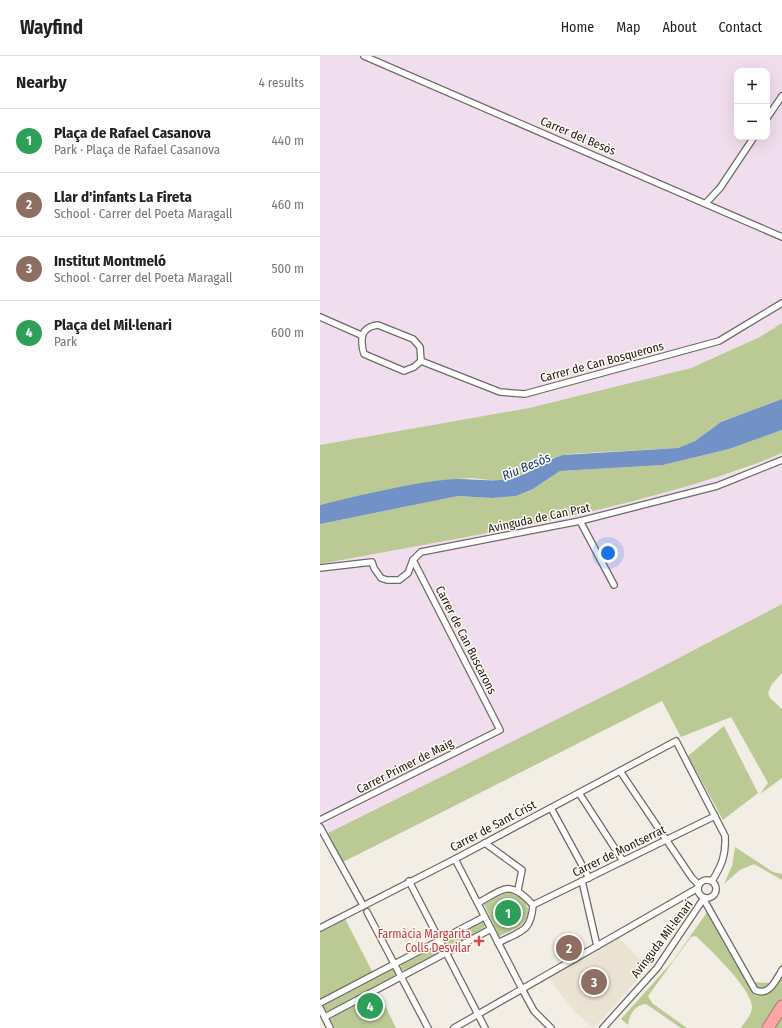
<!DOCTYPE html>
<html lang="en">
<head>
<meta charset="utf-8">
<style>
	:root { --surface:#fff; --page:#f6f6f6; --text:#222; --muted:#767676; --line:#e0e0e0; --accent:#db2777 }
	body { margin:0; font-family:"Fira Sans Condensed",sans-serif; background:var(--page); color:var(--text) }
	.controls { position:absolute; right:12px; top:12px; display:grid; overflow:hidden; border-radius:8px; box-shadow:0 4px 16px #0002 }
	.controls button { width:36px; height:36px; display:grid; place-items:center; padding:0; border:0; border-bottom:1px solid var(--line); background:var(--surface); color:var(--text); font:20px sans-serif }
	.you { position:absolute; left:288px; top:497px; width:14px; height:14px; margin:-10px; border:3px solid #fff; border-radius:50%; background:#1a73e8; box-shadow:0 0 0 6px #1a73e833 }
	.badge { display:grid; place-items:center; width:26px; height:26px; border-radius:50%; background:var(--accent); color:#fff; font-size:13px; font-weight:700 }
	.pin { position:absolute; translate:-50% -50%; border:2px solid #fff; box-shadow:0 1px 4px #0006 }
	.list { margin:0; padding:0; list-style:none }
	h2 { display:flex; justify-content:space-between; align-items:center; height:52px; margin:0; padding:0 16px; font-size:17px }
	h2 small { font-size:13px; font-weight:400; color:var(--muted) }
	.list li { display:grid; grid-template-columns:26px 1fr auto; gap:12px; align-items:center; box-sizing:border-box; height:64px; padding:0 16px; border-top:1px solid var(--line) }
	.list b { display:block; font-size:15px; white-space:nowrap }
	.list p { margin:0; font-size:13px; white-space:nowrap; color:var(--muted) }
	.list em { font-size:13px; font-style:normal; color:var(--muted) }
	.map { position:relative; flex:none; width:462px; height:972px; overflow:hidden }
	header { display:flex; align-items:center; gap:24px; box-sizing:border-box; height:56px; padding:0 20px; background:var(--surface); border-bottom:1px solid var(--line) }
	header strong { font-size:19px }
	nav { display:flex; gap:22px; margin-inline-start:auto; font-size:14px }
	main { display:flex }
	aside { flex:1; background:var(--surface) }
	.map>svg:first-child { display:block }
</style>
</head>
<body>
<header>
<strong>Wayfind</strong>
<nav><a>Home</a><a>Map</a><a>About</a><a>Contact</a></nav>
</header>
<main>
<aside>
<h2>Nearby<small>4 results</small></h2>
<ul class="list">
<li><span class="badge" style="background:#2e9e5b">1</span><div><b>Plaça de Rafael Casanova</b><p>Park · Plaça de Rafael Casanova</p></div><em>440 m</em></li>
<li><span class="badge" style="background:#8d6e63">2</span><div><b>Llar d'infants La Fireta</b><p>School · Carrer del Poeta Maragall</p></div><em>460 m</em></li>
<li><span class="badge" style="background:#8d6e63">3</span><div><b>Institut Montmeló</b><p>School · Carrer del Poeta Maragall</p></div><em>500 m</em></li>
<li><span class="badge" style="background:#2e9e5b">4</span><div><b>Plaça del Mil·lenari</b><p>Park</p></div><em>600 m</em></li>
</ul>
</aside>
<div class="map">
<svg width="462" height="972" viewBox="0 0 462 972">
	<rect width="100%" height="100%" fill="#f2ede5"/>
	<!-- industrial -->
	<g fill="#f0ddee" fill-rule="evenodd">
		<path d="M0 0H462V267L440 281 371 312 209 352 0 389ZM417 15H447V81H417Z"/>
		<path d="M462 397V548L328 618 8 777 0 760V508L217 468 322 443 426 413Z"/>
	</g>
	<!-- built -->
	<path fill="#eae2d3" d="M299 882 328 912 274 972 254 955 229 922Z"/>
	<!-- green -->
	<g fill="#bbca94">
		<path d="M462 267V343L401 366 375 385 358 392 249 398 232 402 200 420 178 425 152 422 124 424 0 449V389L209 352 371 312 440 281Z"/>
		<path d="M462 374V397C425 413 388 424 350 435 235 468 117 486 0 508V468L138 440 172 442 196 440 213 433 240 415 343 409 409 393Z"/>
		<path d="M462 548V617L452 628 448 637 450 642 462 653V722L440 738 448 727 411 661 361 681 342 645 23 806 8 777 328 618Z"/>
		<path d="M404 670 438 737 403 764 368 700Z"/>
		<path d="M415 791 453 816 462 818V824L434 808 420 814 404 828 412 810Z"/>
		<path d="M192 836C205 840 215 857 202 868 196 873 186 877 179 880L164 848 186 837Z"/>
		<path d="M392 849 393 854 429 920 434 926 450 927 462 907V972H421C425 966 431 959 432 953 434 934 389 893 376 880L371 881 328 940 332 947 367 972H361L326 948C315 949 309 959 308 969L301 963 353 905Z"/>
		<path d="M24 861 53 917 0 945V874Z"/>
		<path d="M161 865 165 868 164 874 130 892 124 889 126 882Z"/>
		<path d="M117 889 121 894 119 898 86 915 80 913 82 905Z"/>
		<path d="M71 912 75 913 76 917 73 922 10 955H4L2 952 4 947Z"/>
		<path d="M59 937 76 972H14L10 963Z"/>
	</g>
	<!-- water -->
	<path fill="#7191c7" d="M462 343V374L409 393 343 409 240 415 213 433 196 440 172 442 138 440 0 468V449C41 439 82 429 123 424 146 421 168 427 190 423 210 419 224 404 243 399L358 392 375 385 401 366Z"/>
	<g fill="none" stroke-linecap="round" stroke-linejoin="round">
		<!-- street casing -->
		<g stroke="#6f6b64" stroke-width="8">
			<g id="street">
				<path d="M44 0 462 181"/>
				<path d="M447 62 462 40"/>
				<path d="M386 147 400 132 434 81"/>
				<path d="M0 261 41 279"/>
				<path d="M58 269 93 283 100 291 101 305 94 311 84 315 44 298C40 284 40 271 58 269Z"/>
				<path d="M101 305 180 336 205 338 399 285 462 247"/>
				<path d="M260 465 294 529"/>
				<path d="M0 512 52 506 54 512 61 522 67 524H79L88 517 93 504 101 496 260 465 397 430 462 404"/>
				<path d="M300 715 372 822 379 829"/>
				<path d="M259 737 303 805"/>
				<path d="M231 752 269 822"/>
				<path d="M0 764 180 674 93 504"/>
				<path d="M0 771 43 849"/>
				<path d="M165 787 202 814 198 834"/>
				<path d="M135 803 202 933 214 955 231 972"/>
				<circle cx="387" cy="833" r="9"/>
				<path d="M89 825 165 972"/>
				<path d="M262 825 277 890"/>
				<path d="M384 844 435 934C449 941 456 924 462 914"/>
				<path d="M158 847C184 833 190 823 213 849 211 877 200 875 178 887"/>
				<path d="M213 849 395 760"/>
				<path d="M47 856 108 972"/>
				<path d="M0 872 135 803 356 685 405 780C406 799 402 809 392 825"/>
				<path d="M0 947 164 861"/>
				<path d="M0 952 10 972"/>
				<path d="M5 961 171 873"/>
				<path d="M134 972 378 832"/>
				<path d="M283 972 337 912 384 842"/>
			</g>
		</g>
		<!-- highway casing -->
		<g stroke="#ad7374" stroke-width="13">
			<path id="highway" d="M448 972 462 950"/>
		</g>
		<!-- street -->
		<use href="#street" stroke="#fff" stroke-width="5.5"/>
		<!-- highway -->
		<use href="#highway" stroke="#fda4a7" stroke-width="11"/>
	</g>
	<!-- markers -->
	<path fill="#e0444e" stroke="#fffbf2" stroke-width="1.5" d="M157 879h4v4h4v4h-4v4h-4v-4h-4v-4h4z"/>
	<g text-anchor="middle" stroke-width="3" stroke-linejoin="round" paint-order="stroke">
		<!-- street labels -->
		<g font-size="12" fill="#191815" stroke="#fffbf2">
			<text transform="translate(258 80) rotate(23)" y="4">Carrer del Besòs</text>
			<text transform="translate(282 306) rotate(-15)" y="4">Carrer de Can Bosquerons</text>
			<text transform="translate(219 462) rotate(-12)" y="4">Avinguda de Can Prat</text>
			<text transform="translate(146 584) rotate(63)" y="4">Carrer de Can Buscarons</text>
			<text transform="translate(85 710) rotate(-27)" y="4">Carrer Primer de Maig</text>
			<text transform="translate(173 770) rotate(-28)" y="4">Carrer de Sant Crist</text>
			<text transform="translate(299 795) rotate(-26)" y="4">Carrer de Montserrat</text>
			<text transform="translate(342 883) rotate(-53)" y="4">Avinguda Mil·lenari</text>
		</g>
		<!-- health labels -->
		<g font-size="12" fill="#be3a42" stroke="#fffbf2" text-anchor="end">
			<text x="151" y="882">Farmàcia Margarita<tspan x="151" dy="14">Colls Desvilar</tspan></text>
		</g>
		<!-- water labels -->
		<g font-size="13" font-style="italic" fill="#143a7c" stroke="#fffbf2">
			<text transform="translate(206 410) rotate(-23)" y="5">Riu Besòs</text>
		</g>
	</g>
</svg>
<div class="controls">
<button>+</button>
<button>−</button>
</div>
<div class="you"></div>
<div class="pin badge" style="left:188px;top:857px;background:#2e9e5b">1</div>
<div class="pin badge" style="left:249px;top:892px;background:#8d6e63">2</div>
<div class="pin badge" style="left:274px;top:926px;background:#8d6e63">3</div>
<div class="pin badge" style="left:50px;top:950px;background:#2e9e5b">4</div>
</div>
</main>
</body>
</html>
